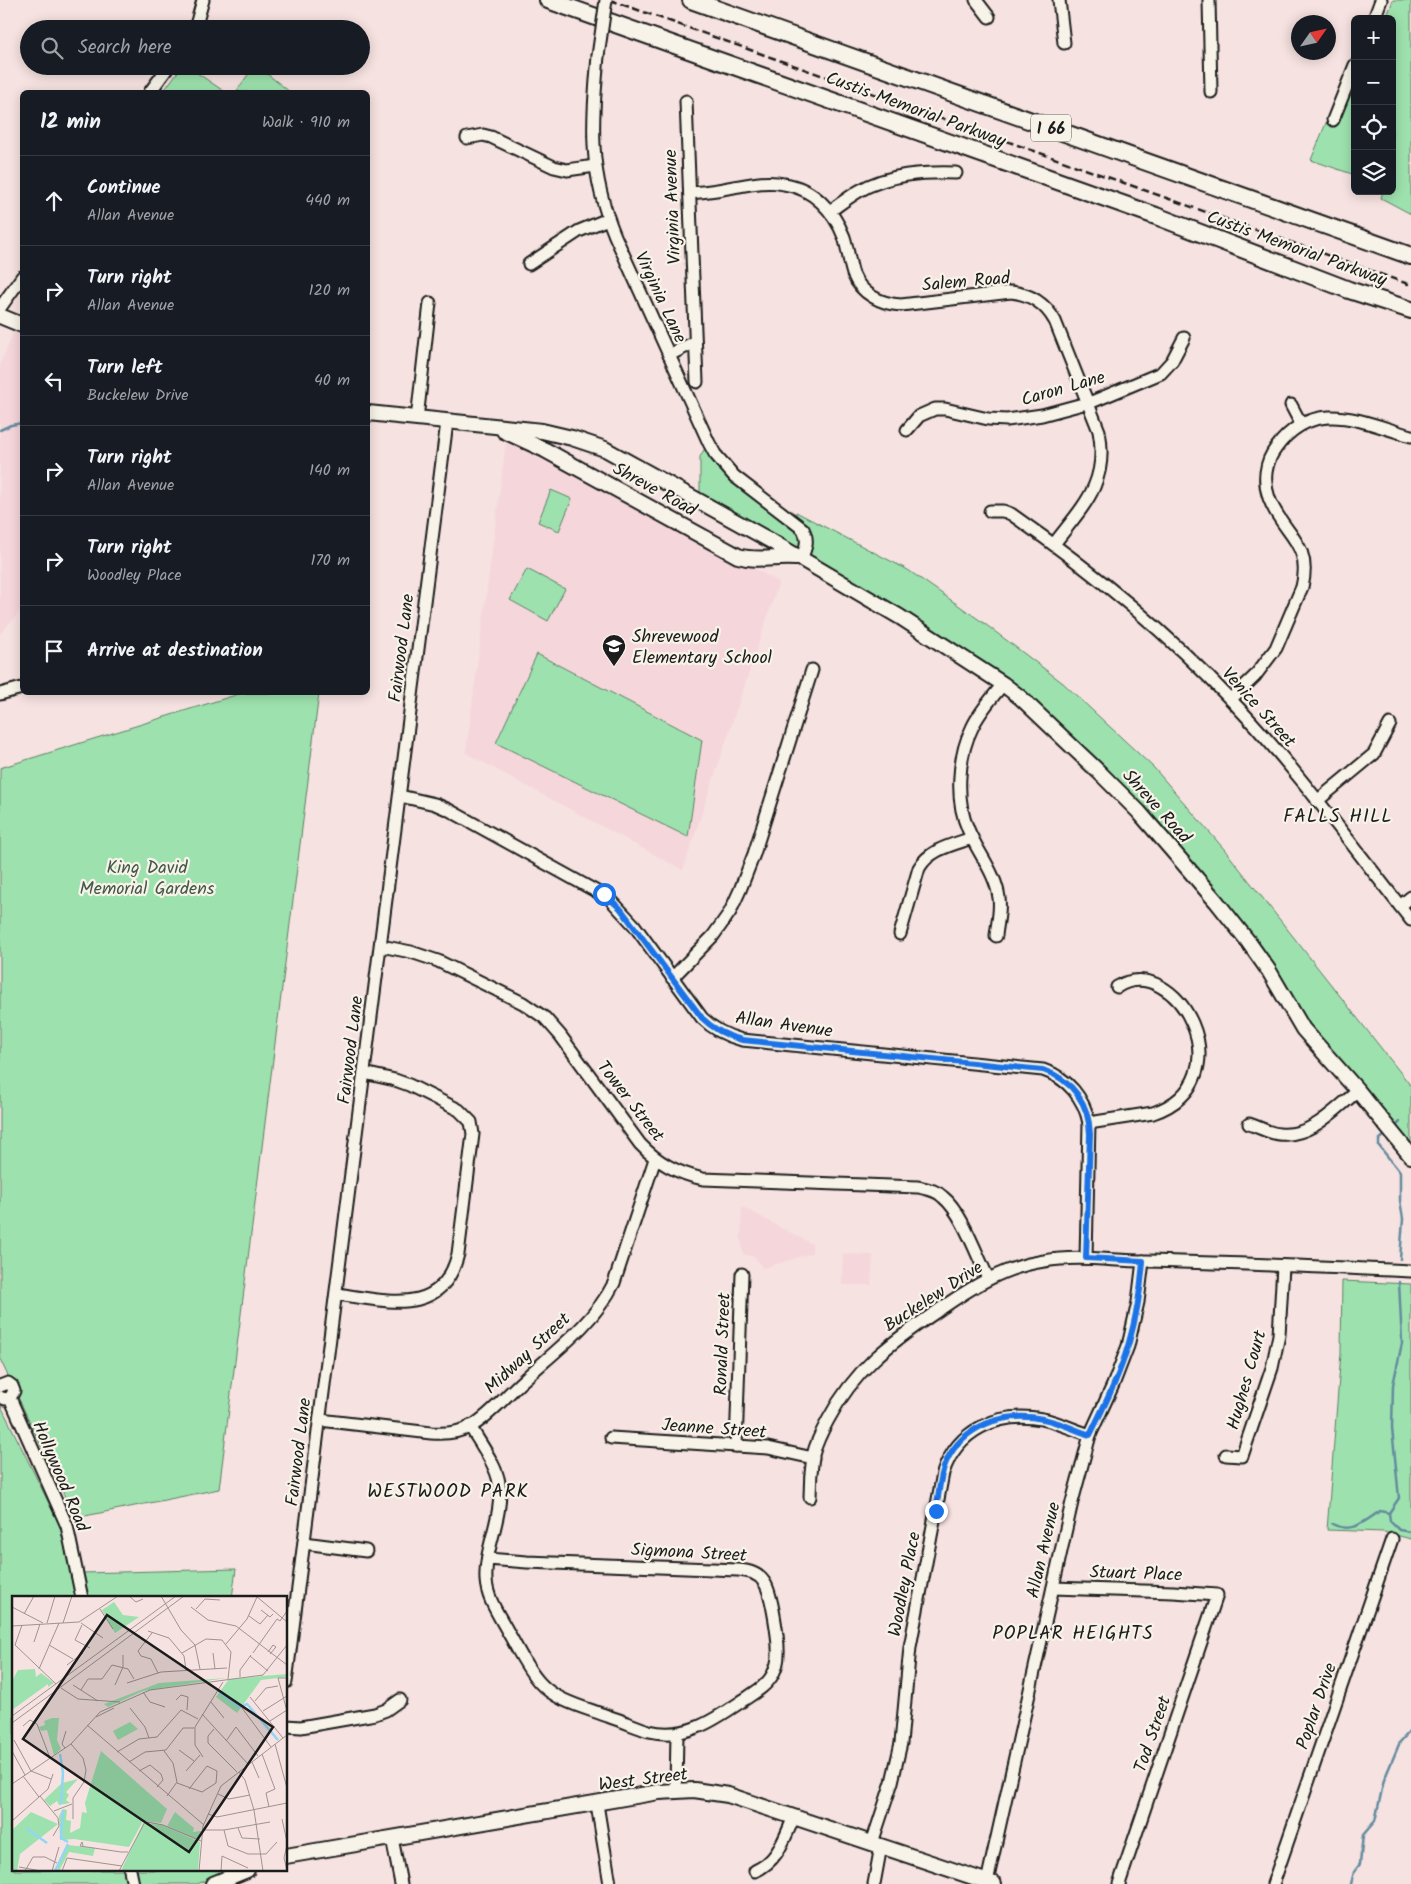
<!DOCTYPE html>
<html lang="en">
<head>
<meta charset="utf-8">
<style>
	:root { --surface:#171b24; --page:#20242c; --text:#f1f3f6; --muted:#9ea1a6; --line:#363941 }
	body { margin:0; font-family:Kalam,sans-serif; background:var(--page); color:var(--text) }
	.controls { position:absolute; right:15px; top:15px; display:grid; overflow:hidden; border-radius:8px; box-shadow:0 2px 12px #0003 }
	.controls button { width:45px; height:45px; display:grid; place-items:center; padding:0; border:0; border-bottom:1px solid var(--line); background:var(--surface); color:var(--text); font:25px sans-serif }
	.compass { position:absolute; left:1291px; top:15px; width:45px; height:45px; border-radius:50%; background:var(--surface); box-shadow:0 2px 12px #0003; rotate:56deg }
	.stop { position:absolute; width:15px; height:15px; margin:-11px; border:4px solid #1a73e8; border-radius:50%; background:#fff }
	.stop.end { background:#1a73e8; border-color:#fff; box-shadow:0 1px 5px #0008 }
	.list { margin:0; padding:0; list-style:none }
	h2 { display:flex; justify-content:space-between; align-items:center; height:65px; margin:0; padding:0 20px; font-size:21px }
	h2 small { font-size:16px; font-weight:400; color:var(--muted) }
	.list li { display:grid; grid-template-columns:32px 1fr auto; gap:15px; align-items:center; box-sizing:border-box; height:90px; padding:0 20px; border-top:1px solid var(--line) }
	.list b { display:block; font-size:19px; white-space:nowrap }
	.list p { margin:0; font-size:16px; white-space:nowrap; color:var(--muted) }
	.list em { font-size:16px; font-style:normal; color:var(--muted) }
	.icon { flex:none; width:28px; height:28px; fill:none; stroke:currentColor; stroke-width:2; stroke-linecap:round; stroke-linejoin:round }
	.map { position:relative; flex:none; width:1411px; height:1884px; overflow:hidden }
	.search { position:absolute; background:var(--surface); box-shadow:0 2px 12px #0003; left:20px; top:20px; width:350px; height:55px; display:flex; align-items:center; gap:12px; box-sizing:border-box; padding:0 18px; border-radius:28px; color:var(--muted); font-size:19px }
	.panel { position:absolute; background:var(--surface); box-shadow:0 2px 12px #0003; left:20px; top:90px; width:350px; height:605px; border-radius:8px }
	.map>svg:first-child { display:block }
</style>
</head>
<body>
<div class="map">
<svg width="1411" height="1884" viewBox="0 0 1411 1884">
	<rect width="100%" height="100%" fill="#f6e2e0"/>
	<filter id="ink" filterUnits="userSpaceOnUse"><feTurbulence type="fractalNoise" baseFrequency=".02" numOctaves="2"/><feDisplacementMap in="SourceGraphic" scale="10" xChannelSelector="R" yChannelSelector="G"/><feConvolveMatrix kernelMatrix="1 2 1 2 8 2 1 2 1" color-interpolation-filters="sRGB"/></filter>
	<g filter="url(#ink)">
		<!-- built -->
		<g fill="#f5d6db">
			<path d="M14 332 22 336V609L0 634V385L2 383 0 382V365Z"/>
			<path d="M506 443 532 450 556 460 779 582 683 870 466 753Z"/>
			<path d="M742 1207 812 1244V1253L763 1268 755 1257 743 1254 741 1238Z"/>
			<path d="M843 1254 873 1255 871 1285H842Z"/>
		</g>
		<!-- green -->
		<g fill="#9de2ae" stroke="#5c7f65">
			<path d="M1393 0H1411V214L1381 198 1383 191H1392V19H1386Z"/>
			<path d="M182 66H187L225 92H163Z"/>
			<path d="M254 66H257L290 92H236Z"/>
			<path d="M1347 71 1355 75V175L1311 160Z"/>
			<path d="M705 448 728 477 795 527 796 512 908 570 981 621 1063 683 1154 768 1224 849 1411 1086V1149L1318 1041 1206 882 980 661 944 636 819 564 815 558 796 546 791 547 700 497V457Z"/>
			<path d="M551 490 572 499 559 531 538 522Z"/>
			<path d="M527 569 565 589 548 621 510 600Z"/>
			<path d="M537 654 702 740 688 837 496 743Z"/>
			<path d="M242 693H319L219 1489 75 1518 0 1359V768Z"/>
			<path d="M1342 1281 1411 1284V1539L1384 1532 1327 1530 1341 1353Z"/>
			<path d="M0 1404 64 1534 76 1598H14V1870H125L128 1884H0Z"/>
			<path d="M236 1569 232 1598H86L82 1573Z"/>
			<path d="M133 1870H222L224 1873 197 1884H136Z"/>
		</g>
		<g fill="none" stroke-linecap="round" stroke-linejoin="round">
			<!-- stream -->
			<g stroke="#638b9e" stroke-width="2.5">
				<path d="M0 430 11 425 22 423"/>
				<path d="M1397 1125 1400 1122"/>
				<path d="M1385 1135 1379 1140V1146L1400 1172V1200L1403 1219 1400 1259"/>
				<path d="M1399 1282 1402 1343 1393 1385 1392 1428 1399 1498 1389 1513 1390 1521 1399 1530 1411 1532"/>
				<path d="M1332 1524C1352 1534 1364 1522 1380 1511L1389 1513"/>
				<path d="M1351 1884 1354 1872 1360 1864 1363 1835 1375 1821 1384 1780 1400 1742 1411 1730"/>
			</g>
			<!-- minor casing -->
			<g stroke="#1c1c1c" stroke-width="15">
				<g id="minor">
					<path d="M976 0 989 17"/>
					<path d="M1059 0 1064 43"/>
					<path d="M1209 0 1211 92"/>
					<path d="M1374 19 1381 0"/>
					<path d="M195 29 203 0"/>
					<path d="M598 56C592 126 588 170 615 236L709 443 715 454 734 476 803 529C809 540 806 548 801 559"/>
					<path d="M150 92 169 66"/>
					<path d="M686 101 697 382"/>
					<path d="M1333 120 1355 65"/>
					<path d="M467 138 483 135 491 137 554 167 567 170 595 166"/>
					<path d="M690 193C702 192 715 191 728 188 747 185 765 180 784 184 813 188 834 211 844 237 848 249 849 262 853 274 861 294 881 304 901 305L1011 292C1031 294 1045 303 1055 321L1099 431C1109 483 1083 506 1054 544"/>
					<path d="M830 211C840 204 849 197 859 191 888 174 923 172 956 173"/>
					<path d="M529 264 579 231 608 219"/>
					<path d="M0 308 22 277"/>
					<path d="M669 355 695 342"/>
					<path d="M1291 405 1301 424"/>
					<path d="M417 419 430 303"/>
					<path d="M907 430 919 416 935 409H945L988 419 1007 420 1042 415 1094 401 1161 373 1172 361 1184 338"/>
					<path d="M990 511H1003L1011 514C1090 569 1165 630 1232 701 1297 769 1353 847 1411 920"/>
					<path d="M0 694 22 688"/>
					<path d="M1231 699 1255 676 1276 648 1302 587C1313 542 1282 534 1269 498 1263 481 1265 462 1276 448 1314 396 1361 422 1411 436"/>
					<path d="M400 796 435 804 449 810 610 899 634 925 702 1018C713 1029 727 1036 742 1040L1043 1070C1068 1078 1084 1098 1089 1123L1086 1258"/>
					<path d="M1317 801 1374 754 1390 724"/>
					<path d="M1400 906 1411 897"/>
					<path d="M900 934 919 868C930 849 952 845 972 838"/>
					<path d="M996 936C997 924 1001 911 999 898 996 873 977 852 968 829 955 800 958 756 972 728 979 712 992 698 1003 684"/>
					<path d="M381 946 411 952 438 961 523 1003 545 1018 560 1035 640 1144C658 1163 677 1173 703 1179L918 1187C927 1189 936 1190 943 1197 962 1212 977 1256 988 1278"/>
					<path d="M672 978 713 936 730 912 740 890 754 854 812 670"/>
					<path d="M1089 1123 1153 1113C1248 1080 1175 950 1117 987"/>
					<path d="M1249 1124C1259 1127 1269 1133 1279 1134 1311 1138 1335 1109 1358 1091"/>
					<path d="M336 1294C385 1300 442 1319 458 1254L473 1134 471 1122 459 1110 409 1085 395 1080 364 1073"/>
					<path d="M0 1386 8 1383 12 1386 14 1391 10 1398 5 1399 0 1397"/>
					<path d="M10 1398 67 1526 82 1598"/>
					<path d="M320 1420 431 1433C445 1434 459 1433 472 1426 489 1416 503 1399 518 1385 551 1354 593 1325 614 1283L655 1159"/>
					<path d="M470 1426C479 1442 497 1466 499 1483 504 1516 484 1548 486 1580 487 1599 499 1615 508 1632 518 1649 526 1668 540 1683 557 1702 587 1708 610 1717 623 1721 636 1727 649 1731 686 1740 714 1720 742 1701 754 1693 767 1686 773 1674 776 1668 778 1662 778 1655 779 1642 772 1592 764 1582 758 1573 749 1571 738 1570L527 1562 488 1559"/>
					<path d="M611 1438 768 1448 813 1458"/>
					<path d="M736 1446 742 1274"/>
					<path d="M1226 1455 1242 1456 1272 1368 1279 1335 1283 1266"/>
					<path d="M810 1497C810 1483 811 1469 813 1455 816 1443 822 1431 828 1420 854 1370 890 1343 936 1312 970 1288 1003 1267 1044 1261 1079 1255 1112 1261 1146 1261 1235 1263 1323 1267 1411 1271"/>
					<path d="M304 1543 366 1551"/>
					<path d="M1053 1588 1173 1592 1217 1595 1119 1884"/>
					<path d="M286 1682 447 422"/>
					<path d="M286 1726 301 1727 375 1714 386 1710 400 1700"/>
					<path d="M676 1790 677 1733"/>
					<path d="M597 1804 610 1884"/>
					<path d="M392 1838 401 1884"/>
					<path d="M872 1843 892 1782 901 1743 910 1647 943 1473C957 1430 998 1411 1042 1419 1058 1422 1074 1430 1090 1435"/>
					<path d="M130 1870 133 1884"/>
					<path d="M755 1871C778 1861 784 1839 794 1817"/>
					<path d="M987 1882 1072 1502 1090 1435 1113 1385 1128 1346 1138 1302 1143 1261"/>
					<path d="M874 1884 881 1846"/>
					<path d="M1273 1884 1392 1539"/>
				</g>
			</g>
			<!-- major casing -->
			<g stroke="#1c1c1c" stroke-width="18">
				<g id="major">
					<path d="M0 316 22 325"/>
					<path d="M368 413 542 431 572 438 605 449 771 541 900 617 1003 684 1021 698 1099 772 1139 812 1216 901 1247 940 1269 971 1303 1029 1358 1091 1411 1156"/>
					<path d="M504 431 545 450 738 556C757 562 776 556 796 558"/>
					<path d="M286 1856 659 1792 694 1790 728 1795 994 1884"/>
					<path d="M213 1884 247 1870"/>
				</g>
			</g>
			<!-- highway casing -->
			<g stroke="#1c1c1c" stroke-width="20">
				<g id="highway">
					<path d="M548 0 1156 216 1349 290 1411 310"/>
					<path d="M691 0 1411 256"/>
				</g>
			</g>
			<!-- minor -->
			<use href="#minor" stroke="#f7f3e8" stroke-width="11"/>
			<!-- major -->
			<use href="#major" stroke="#f7f3e8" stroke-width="14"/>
			<!-- highway -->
			<use href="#highway" stroke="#f7f3e8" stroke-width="16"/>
			<!-- rail -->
			<path stroke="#1c1c1c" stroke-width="2.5" stroke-dasharray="8 4" stroke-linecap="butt" d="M610 0 1411 285"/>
			<!-- minor-bridge casing -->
			<g stroke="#1c1c1c" stroke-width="15" stroke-linecap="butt">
				<path id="minor-bridge" d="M598 56 606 0"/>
			</g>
			<!-- minor-bridge -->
			<use href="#minor-bridge" stroke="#f7f3e8" stroke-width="11"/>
		</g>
	</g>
	<g fill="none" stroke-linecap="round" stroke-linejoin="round" filter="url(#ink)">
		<!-- route -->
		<path stroke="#1a73e8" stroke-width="6" d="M604 894 620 908 702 1018C713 1029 727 1036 742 1040L1043 1070C1073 1080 1089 1104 1090 1134L1086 1258 1143 1261C1141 1289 1136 1319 1128 1346 1119 1377 1104 1406 1090 1435 1075 1430 1059 1422 1043 1419 1005 1411 963 1425 946 1462 939 1477 939 1495 936 1511"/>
	</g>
	<!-- icons -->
	<defs>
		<g id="school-pin" transform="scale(1.25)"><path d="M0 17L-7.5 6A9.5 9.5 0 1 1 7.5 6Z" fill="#1c1c1c" stroke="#f7f3e8"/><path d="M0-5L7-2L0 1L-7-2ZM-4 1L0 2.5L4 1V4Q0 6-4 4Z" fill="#fff"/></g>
	</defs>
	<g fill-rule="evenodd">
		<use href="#school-pin" x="614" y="646"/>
	</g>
	<g text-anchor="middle" stroke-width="4.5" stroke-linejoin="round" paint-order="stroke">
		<!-- shield labels -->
		<rect fill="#f7f3e8" stroke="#5e5c59" stroke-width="1" x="1031" y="114.5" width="40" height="27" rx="4"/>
		<g font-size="16" font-weight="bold" fill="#1c1c1c">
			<text x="1051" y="134">I 66</text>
		</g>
		<!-- street labels -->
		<g font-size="18" fill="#1c1c1c" stroke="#f7f3e8">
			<text transform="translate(916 109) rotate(20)" y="6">Custis Memorial Parkway</text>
			<text transform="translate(672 207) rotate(-92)" y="6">Virginia Avenue</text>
			<text transform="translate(1297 248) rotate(20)" y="6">Custis Memorial Parkway</text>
			<text transform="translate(966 281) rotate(-5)" y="6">Salem Road</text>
			<text transform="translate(661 297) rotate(65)" y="6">Virginia Lane</text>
			<text transform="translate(1063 388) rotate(-16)" y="6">Caron Lane</text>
			<text transform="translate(655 489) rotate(29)" y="6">Shreve Road</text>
			<text transform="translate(401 648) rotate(-83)" y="6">Fairwood Lane</text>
			<text transform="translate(1259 707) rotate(48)" y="6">Venice Street</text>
			<text transform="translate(1157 806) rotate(48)" y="6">Shreve Road</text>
			<text transform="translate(784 1024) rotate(8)" y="6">Allan Avenue</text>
			<text transform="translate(350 1050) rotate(-83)" y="6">Fairwood Lane</text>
			<text transform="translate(631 1101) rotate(52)" y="6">Tower Street</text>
			<text transform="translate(933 1296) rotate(-33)" y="6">Buckelew Drive</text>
			<text transform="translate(722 1344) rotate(-88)" y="6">Ronald Street</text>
			<text transform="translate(527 1353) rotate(-43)" y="6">Midway Street</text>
			<text transform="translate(1246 1380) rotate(-74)" y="6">Hughes Court</text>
			<text transform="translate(714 1428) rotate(4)" y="6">Jeanne Street</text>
			<text transform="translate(298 1452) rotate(-83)" y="6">Fairwood Lane</text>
			<text transform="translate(61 1476) rotate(67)" y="6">Hollywood Road</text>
			<text transform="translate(1043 1550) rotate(-77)" y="6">Allan Avenue</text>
			<text transform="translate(689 1552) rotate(3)" y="6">Sigmona Street</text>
			<text transform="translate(1136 1573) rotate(2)" y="6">Stuart Place</text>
			<text transform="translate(904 1584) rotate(-79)" y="6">Woodley Place</text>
			<text transform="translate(1316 1706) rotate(-71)" y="6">Poplar Drive</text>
			<text transform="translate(1152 1734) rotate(-71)" y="6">Tod Street</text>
			<text transform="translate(643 1779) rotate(-7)" y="6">West Street</text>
		</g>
		<!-- poi labels -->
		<g font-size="18" fill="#1c1c1c" stroke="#f7f3e8" text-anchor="start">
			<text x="632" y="642">Shrevewood<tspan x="632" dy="21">Elementary School</tspan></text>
		</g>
		<!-- park labels -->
		<g font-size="18" fill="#435748" stroke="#f7f3e8">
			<text x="147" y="873">King David<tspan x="147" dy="21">Memorial Gardens</tspan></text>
		</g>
		<!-- neighbourhood labels -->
		<g font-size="19" letter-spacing="1" fill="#1c1c1c" stroke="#f7f3e8">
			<text x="1338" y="822">FALLS HILL</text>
			<text x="448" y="1497">WESTWOOD PARK</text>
			<text x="1073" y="1639">POPLAR HEIGHTS</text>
		</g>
	</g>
	<!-- overview -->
	<g transform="translate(12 1596)">
		<rect width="275" height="275" fill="#f6e2e0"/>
		<path d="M102 6 111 19 127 21 103 37 90 14ZM23 73 24 81 29 77 42 87 36 91V88L0 114V85L6 74ZM275 78V81L249 84 225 117 204 101 217 83ZM214 82 131 95 96 111 92 108 147 87ZM40 122H47L45 144 49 153 42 159 35 134 29 135 27 131 33 129 32 125ZM118 126 126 133 106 144 101 135ZM89 155 155 213 149 227 131 225 117 251 62 243 48 244 47 220 51 213 55 214 54 224 59 225 58 237 68 232 70 216 75 217 73 207ZM66 183 54 196 57 199 54 204 58 207 47 209 45 205 38 210 32 204 50 187ZM19 216 46 228 8 258 5 275H0V234ZM163 216 182 232 181 236 189 235 188 245 155 230ZM131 227 150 229 188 246 186 275H109ZM56 249 83 252 81 260 57 256 47 275 45 273Z" fill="#9de2ae"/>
		<path fill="none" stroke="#92d5f4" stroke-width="2.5" d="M207 96 228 111 235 108 266 144M48 158 51 177 49 208M51 214 49 242 56 246M14 232 35 247M43 275 56 248"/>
		<path fill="none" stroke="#9f9392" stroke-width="1" d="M117 0 124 6 131 3M149 0 169 34 183 49 188 73M244 0 275 26M0 11 31 27M179 11 196 24 224 30 275 69M88 13 101 33M184 13 193 3 208 4M249 14 258 21 261 18M12 18 22 0M237 20 248 28 256 19M35 27 43 0M51 27 60 0M69 27 91 42M10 29 3 49 44 88M70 29 63 44 78 52M0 30 67 26 106 0M136 35 157 42 172 60 174 74M140 37 126 55 129 60 139 63 146 77M22 46 28 28M214 48 235 23 245 1M37 49 61 63M256 56 261 49 264 51 258 58M170 57 194 43 210 44 219 56 216 83M201 57 203 73M241 57 265 23 268 25 275 15M238 60 256 75M55 69 71 57M27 73 47 27M228 81V74L239 59M275 82H266L275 115M115 87 149 76 215 72M61 89 86 105M103 89 111 71V59M49 92 66 103 108 106M69 94 76 83H90L100 69 116 73 122 83M131 96 138 106 153 111M238 101 271 142M164 104 169 99 176 101 175 114M243 105 254 92 266 90M199 106 212 122M118 112 133 131 137 142M230 112 259 151M251 115 275 100M190 118 236 168M0 120 164 0M84 121 102 112M258 125 275 114M0 127 172 0M75 129 192 229M11 130 18 124 25 128 38 162M202 133 196 140V147L225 176M2 144 19 175 39 183M214 145 224 131 246 160M59 148 71 162 74 174 72 186 61 202V223M263 148 275 192M53 152 50 148 54 135M167 154 182 165M0 155 13 179M152 155 161 167 165 186 155 200M105 156 127 143 145 141 169 114 186 123M250 158 263 193 254 197 257 211M191 161 183 149V131L211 86M117 166 133 156 154 154 171 132H182M240 166 247 182M127 175 138 169 149 178 151 184 145 191M174 175 188 159M227 176 233 184 242 214 251 275M11 180 27 201M165 187 190 196 204 187M0 188 59 148 88 116 138 94 251 79 275 49M177 193 195 170 205 175 204 187M206 198 217 203 238 199M28 200 46 222 47 230 41 240M42 215 60 208M196 218 205 221 275 207M270 223 275 246M0 225 36 193 41 178M135 226 151 229 189 245M226 232 230 242 248 243M190 234H212L258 226M212 234 216 250 236 258H254L265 246M275 249 272 262 275 274M71 250 70 246 68 250 109 256H116M7 271 29 275M13 275 21 261H33L45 267M40 275 47 251M50 275 55 262 110 270M107 275 133 226M187 275 191 230 209 190 275 139M209 275 210 260 236 272"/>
		<path fill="#1c1c1c" fill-opacity="0.15" stroke="#1c1c1c" stroke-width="2.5" d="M95 19 261 131 177 256 11 143Z"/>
		<rect width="275" height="275" fill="none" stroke="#1c1c1c" stroke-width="2.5"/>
	</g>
</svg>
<div class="controls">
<button>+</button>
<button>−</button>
<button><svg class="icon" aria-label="locate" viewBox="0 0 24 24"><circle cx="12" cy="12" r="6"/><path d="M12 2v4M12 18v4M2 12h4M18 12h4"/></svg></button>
<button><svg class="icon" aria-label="layers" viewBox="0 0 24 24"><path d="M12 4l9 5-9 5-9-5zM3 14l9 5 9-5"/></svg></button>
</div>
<svg class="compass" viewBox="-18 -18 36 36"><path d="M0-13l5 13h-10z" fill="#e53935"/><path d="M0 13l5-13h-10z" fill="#9ea1a6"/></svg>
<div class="stop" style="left:604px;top:894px"></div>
<div class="stop end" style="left:936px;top:1511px"></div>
<div class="search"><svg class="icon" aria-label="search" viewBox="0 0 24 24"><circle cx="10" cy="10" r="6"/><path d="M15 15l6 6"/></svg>Search here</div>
<section class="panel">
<h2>12 min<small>Walk · 910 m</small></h2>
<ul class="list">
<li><svg class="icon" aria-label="ahead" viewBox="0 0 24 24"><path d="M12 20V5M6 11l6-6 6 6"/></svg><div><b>Continue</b><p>Allan Avenue</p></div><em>440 m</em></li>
<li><svg class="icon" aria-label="right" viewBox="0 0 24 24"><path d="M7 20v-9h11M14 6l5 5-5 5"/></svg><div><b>Turn right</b><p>Allan Avenue</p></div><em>120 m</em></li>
<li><svg class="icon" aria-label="left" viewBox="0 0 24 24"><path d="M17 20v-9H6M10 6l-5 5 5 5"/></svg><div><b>Turn left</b><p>Buckelew Drive</p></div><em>40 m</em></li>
<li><svg class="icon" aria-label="right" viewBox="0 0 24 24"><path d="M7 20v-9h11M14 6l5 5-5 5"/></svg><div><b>Turn right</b><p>Allan Avenue</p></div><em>140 m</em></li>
<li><svg class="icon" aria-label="right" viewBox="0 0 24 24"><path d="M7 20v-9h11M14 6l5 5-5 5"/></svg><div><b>Turn right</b><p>Woodley Place</p></div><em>170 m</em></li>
<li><svg class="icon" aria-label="arrive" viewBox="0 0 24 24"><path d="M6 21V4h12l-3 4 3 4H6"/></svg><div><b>Arrive at destination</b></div></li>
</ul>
</section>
</div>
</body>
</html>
